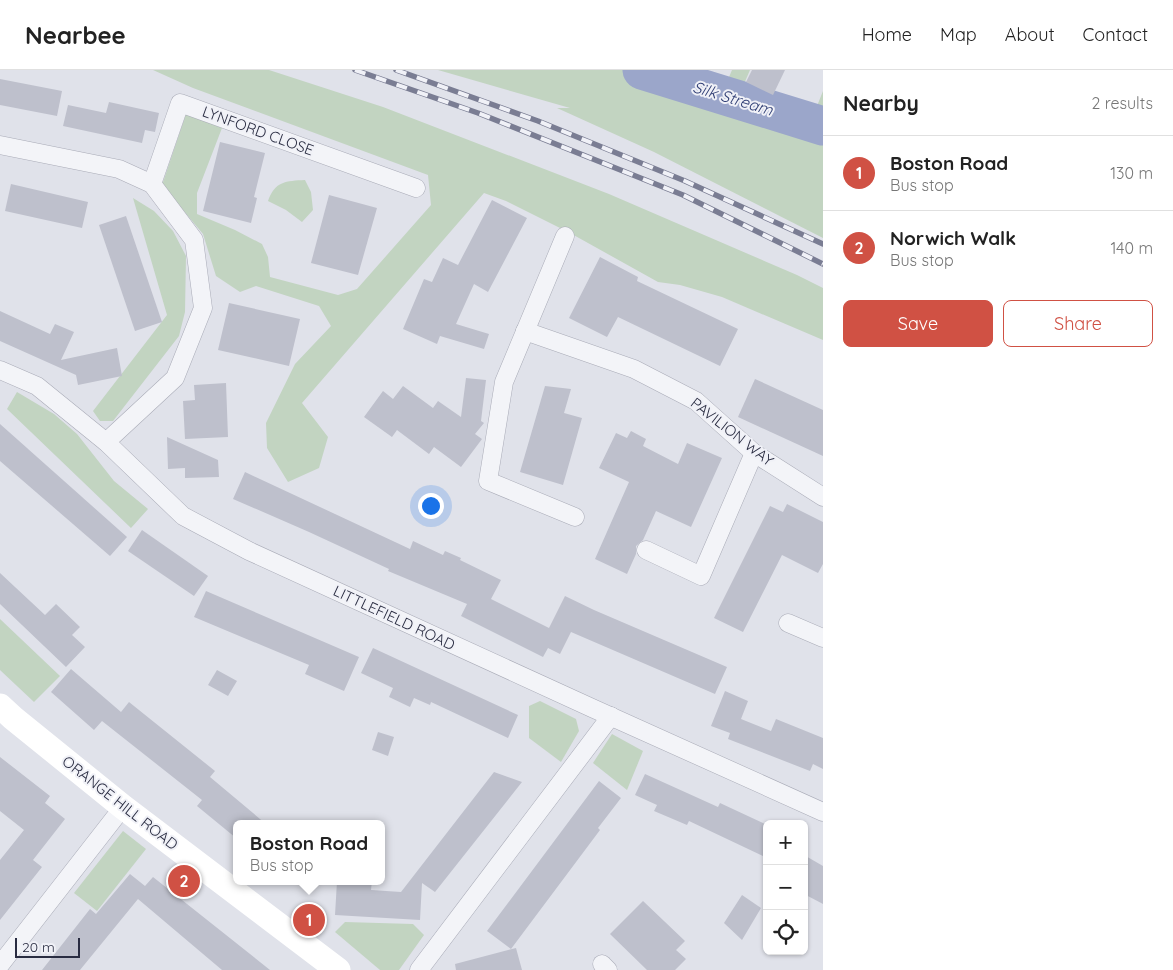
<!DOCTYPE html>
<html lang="en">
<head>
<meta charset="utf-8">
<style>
	:root { --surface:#fff; --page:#f6f6f6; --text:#222; --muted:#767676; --line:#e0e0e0; --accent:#d05144 }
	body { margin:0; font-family:Quicksand,sans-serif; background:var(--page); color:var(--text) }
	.controls { position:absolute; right:15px; bottom:15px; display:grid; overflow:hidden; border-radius:8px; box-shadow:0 1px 4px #0004 }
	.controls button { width:45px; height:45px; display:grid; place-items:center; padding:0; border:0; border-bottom:1px solid var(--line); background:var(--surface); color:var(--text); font:25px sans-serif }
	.scale { position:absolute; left:15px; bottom:12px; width:65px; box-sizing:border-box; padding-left:5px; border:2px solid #292c41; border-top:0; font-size:14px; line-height:18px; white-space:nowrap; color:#292c41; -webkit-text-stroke:4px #f0f1f7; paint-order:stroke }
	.you { position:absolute; left:430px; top:435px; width:18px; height:18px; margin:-12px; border:4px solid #fff; border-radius:50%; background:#1a73e8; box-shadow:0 0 0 8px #1a73e833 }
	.badge { display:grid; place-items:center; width:32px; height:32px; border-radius:50%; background:var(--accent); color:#fff; font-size:16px; font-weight:700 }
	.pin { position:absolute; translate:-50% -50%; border:2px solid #fff; box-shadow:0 1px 5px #0006 }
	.popup { position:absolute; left:233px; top:750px; width:152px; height:65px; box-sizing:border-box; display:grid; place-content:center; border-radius:8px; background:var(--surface); filter:drop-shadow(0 1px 4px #0005); font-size:16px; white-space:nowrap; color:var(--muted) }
	.popup b { font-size:19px; color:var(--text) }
	.popup::after { content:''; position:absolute; left:50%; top:100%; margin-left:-10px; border:10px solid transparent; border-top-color:var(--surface) }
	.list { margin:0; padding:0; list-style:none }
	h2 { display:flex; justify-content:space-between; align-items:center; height:65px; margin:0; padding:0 20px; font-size:21px }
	h2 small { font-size:16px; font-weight:400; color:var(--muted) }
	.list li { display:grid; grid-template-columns:32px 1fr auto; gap:15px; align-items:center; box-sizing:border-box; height:75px; padding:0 20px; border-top:1px solid var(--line) }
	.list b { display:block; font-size:19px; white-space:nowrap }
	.list p { margin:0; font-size:16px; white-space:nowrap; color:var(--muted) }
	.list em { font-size:16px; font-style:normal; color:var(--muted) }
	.actions { display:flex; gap:10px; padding:15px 20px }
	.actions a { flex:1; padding:11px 0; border:1px solid var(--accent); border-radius:8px; text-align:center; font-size:18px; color:var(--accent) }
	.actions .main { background:var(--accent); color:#fff }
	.icon { flex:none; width:28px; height:28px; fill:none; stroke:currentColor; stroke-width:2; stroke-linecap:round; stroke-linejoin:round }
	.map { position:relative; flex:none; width:823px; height:900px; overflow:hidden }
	header { display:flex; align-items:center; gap:30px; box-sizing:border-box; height:70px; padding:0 25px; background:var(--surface); border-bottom:1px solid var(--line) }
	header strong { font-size:24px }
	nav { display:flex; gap:28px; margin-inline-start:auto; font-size:18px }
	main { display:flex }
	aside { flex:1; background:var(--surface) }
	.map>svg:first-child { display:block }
</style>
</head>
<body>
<header>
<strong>Nearbee</strong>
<nav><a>Home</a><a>Map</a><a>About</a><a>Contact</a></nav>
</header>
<main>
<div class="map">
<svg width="823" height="900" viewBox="0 0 823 900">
	<rect width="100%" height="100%" fill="#e0e2ea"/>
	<!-- green -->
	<g fill="#c2d4c1">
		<path d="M153 0H269L383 37 609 124 797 205 823 218V270L722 227 680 215 658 212 570 163 506 131 484 123 302 333 328 367 319 398 288 412 267 378 266 353 295 294 331 256 319 236 256 216 240 222 216 206 203 164 162 115 186 44 222 58 197 123V144L235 160 262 174 268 187 270 207 338 225 357 219 431 135 428 105 193 18Z"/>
		<path d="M438 0H672L813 46 823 21V168L654 82 557 38H570Z"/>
		<path d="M732 0H750L741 21 726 14Z"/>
		<path d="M305 110 311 122 313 140 302 152 286 140 268 131C275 111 286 111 305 110Z"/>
		<path d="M133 128 154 141 173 161 186 186 185 242 179 266 113 351H100L93 341 167 245Z"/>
		<path d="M17 322 54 344 77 364 114 411 148 439 131 458 7 339Z"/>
		<path d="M0 549 60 606 34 632 0 600Z"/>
		<path d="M540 631 576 649 579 661 561 692 529 668V636Z"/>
		<path d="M612 664 643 681 627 720 593 693Z"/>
		<path d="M123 761 146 779 97 841 74 823Z"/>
		<path d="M345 852 413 854 424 865 399 900H380L335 862Z"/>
	</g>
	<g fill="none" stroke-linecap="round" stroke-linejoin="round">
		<!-- river -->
		<path stroke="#9ba6ca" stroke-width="39" d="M642 0 823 56"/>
	</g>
	<!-- building -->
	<g fill="#bec0cc">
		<path d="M752 0H785L773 25 746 12Z"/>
		<path d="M0 9 62 21 57 46 0 35Z"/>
		<path d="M109 32 159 43 155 62 145 60 142 73 63 56 68 35 106 43Z"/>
		<path d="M220 72 265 83 254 127 257 128 251 153 203 141Z"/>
		<path d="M11 114 88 132 82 158 5 141Z"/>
		<path d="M329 125 377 138 358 205 311 193Z"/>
		<path d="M492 130 527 148 488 222 474 214 456 254 489 264 484 279 440 266 437 274 403 259 424 209 432 212 443 188 458 195Z"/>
		<path d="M126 146 162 252 135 261 99 155Z"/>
		<path d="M600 187 638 207 637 211 738 259 720 296 618 247 607 267 569 248Z"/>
		<path d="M229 233 300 249 289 296 218 280Z"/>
		<path d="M0 241 50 264 55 254 74 262 61 290 117 278 122 306 78 315 76 305 0 271Z"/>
		<path d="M466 308 486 310 481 351 484 353 475 364 482 369 461 397 434 377 429 384 397 360 392 367 364 347 383 321 393 329 403 316 433 338 438 331 461 347Z"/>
		<path d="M755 309 823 340V386L738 347Z"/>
		<path d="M226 313 228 367 185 369 183 331 195 330 194 315Z"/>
		<path d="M545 316 571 319 564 343 582 348 563 415 520 402Z"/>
		<path d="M0 354 127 467 110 486 0 391Z"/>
		<path d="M631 361 646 369 643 376 678 394 687 373 722 388 691 457 656 441 643 470 636 476V484L627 504 595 489 629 412 599 398 616 363 627 368Z"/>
		<path d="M167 367 218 390 219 407 185 408V398L168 399Z"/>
		<path d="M245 402 410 479 413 471 443 485 445 481 461 488 460 490 501 510 491 529 549 558 565 526 594 540 727 597 715 624 571 562 560 584 548 578 543 587 461 546 467 534 388 501 389 499 309 462 233 429Z"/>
		<path d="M787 434 823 452V494L818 503 782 485 743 562 714 548 770 436 783 442Z"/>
		<path d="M142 460 208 506 194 526 128 481Z"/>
		<path d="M0 503 45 545 56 534 80 557 72 565 85 577 66 597 0 534Z"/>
		<path d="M206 521 359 587 344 621 305 604 309 595 194 547Z"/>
		<path d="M373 578 518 645 508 668 431 632 430 635 414 628 410 637 389 627 393 618 361 603Z"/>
		<path d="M71 599 121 642 129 632 215 701 210 707 266 754H236V768L197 736 202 730 102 651 94 660 51 622Z"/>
		<path d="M217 600 237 611 228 626 208 615Z"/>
		<path d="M725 621 748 631 741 649 771 661 776 649 823 668V699L813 694 810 701 728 669 730 663 711 656Z"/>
		<path d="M378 662 394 667 388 686 372 680Z"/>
		<path d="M0 687 50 726 45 733 65 749 33 790 42 797 0 850V790L24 760 0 741Z"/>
		<path d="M494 702 522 712 435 822 422 813 420 850 335 845 337 811H372L371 820 401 822Z"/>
		<path d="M645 704 718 737 720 733 767 755V788L689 751 687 755 654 741 657 735 635 725Z"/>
		<path d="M599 711 621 728 598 758 600 760 511 879 487 861Z"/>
		<path d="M804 785 823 796V834L804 824Z"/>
		<path d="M130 804 145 816 153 807 270 900H222L138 829 80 900H42L90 839 96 844Z"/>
		<path d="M742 825 761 838 742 870 724 853Z"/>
		<path d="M643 831 685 871 676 880 686 889 675 900H647L610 864Z"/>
		<path d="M516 878 522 900H456L455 894Z"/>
	</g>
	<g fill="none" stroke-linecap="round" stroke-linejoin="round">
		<!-- street casing -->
		<g stroke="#a9abb7" stroke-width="19">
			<g id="street">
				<path d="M0 75 119 99 152 114 194 170 203 238 175 308 106 372"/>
				<path d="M152 114 180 33 416 118"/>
				<path d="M565 166 504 312 488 411 575 447"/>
				<path d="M525 261 634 299 696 331 754 383 823 427"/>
				<path d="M0 300 37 316 106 372 183 446 249 481 592 638 823 742"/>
				<path d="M646 480 701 506 754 383"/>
				<path d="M788 553 823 568"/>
				<path d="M602 894 608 900"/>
				<path d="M0 895 123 737"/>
				<path d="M419 900 611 646"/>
			</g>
		</g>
		<!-- street -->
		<use href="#street" stroke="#f3f4f8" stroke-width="18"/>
		<!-- secondary -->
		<path stroke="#fff" stroke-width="25" d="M0 636 13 648 123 737 338 900"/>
		<!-- rail casing -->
		<g stroke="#7a7d93" stroke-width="5.5">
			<g id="rail">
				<path d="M355 0 478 43 683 125 823 194"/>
				<path d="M396 0 538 51 685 111 823 174"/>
			</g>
		</g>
		<!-- rail -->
		<use href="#rail" stroke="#f0f1f7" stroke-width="4" stroke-dasharray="11" stroke-linecap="butt"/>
	</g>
	<g text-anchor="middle" stroke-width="4" stroke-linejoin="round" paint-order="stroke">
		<!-- street labels -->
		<g font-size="15" fill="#292c41" stroke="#f0f1f7">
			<text transform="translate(258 61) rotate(20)" y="5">LYNFORD CLOSE</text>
			<text transform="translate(732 362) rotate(38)" y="5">PAVILION WAY</text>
			<text transform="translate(394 548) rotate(25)" y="5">LITTLEFIELD ROAD</text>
			<text transform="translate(120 733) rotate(38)" y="5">ORANGE HILL ROAD</text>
		</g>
		<!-- water labels -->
		<g font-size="16" font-style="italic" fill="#324076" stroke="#f0f1f7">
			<text transform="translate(733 28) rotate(17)" y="6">Silk Stream</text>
		</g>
	</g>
</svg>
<div class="controls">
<button>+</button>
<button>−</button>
<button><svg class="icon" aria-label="locate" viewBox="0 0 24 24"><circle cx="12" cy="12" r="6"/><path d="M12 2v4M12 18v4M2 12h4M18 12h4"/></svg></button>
</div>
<div class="scale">20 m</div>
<div class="you"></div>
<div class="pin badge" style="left:309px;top:850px">1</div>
<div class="popup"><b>Boston Road</b>Bus stop</div>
<div class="pin badge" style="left:184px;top:811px">2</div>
</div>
<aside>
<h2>Nearby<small>2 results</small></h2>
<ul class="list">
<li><span class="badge">1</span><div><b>Boston Road</b><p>Bus stop</p></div><em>130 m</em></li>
<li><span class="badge">2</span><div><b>Norwich Walk</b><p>Bus stop</p></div><em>140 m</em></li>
</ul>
<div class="actions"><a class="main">Save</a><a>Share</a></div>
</aside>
</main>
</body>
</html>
